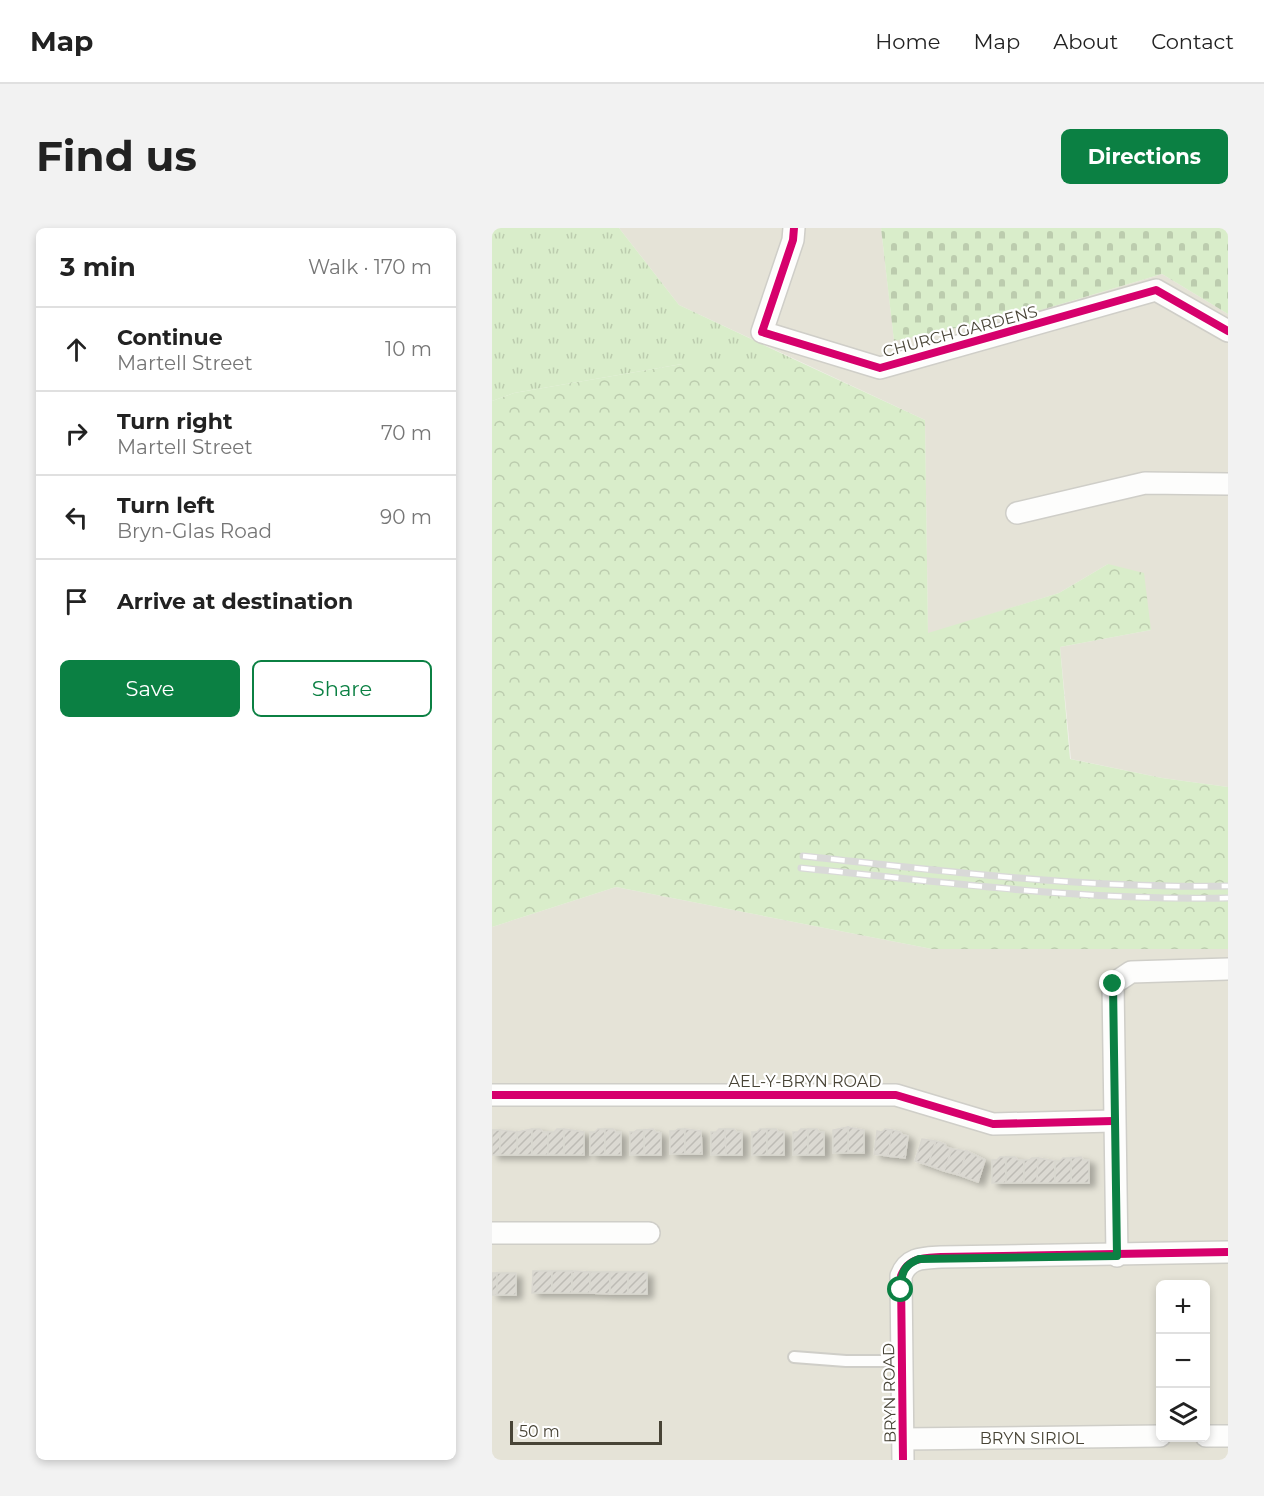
<!DOCTYPE html>
<html lang="en">
<head>
<meta charset="utf-8">
<style>
	:root { --surface:#fff; --page:#f2f2f2; --text:#222; --muted:#767676; --line:#e0e0e0; --accent:#0b8043 }
	body { margin:0; font-family:Montserrat,sans-serif; background:var(--page); color:var(--text) }
	.controls { position:absolute; right:18px; bottom:18px; display:grid; overflow:hidden; border-radius:9px; box-shadow:0 3px 9px #0003 }
	.controls button { width:54px; height:54px; display:grid; place-items:center; padding:0; border:0; border-bottom:2px solid var(--line); background:var(--surface); color:var(--text); font:30px sans-serif }
	.scale { position:absolute; left:18px; bottom:15px; width:152px; box-sizing:border-box; padding-left:6px; border:3px solid #484436; border-top:0; font-size:16px; line-height:21px; white-space:nowrap; color:#484436; -webkit-text-stroke:4px #fff; paint-order:stroke }
	.stop { position:absolute; width:18px; height:18px; margin:-14px; border:4px solid #0b8043; border-radius:50%; background:#fff }
	.stop.end { background:#0b8043; border-color:#fff; box-shadow:0 2px 6px #0008 }
	.list { margin:0; padding:0; list-style:none }
	h2 { display:flex; justify-content:space-between; align-items:center; height:78px; margin:0; padding:0 24px; font-size:26px }
	h2 small { font-size:20px; font-weight:400; color:var(--muted) }
	.list li { display:grid; grid-template-columns:39px 1fr auto; gap:18px; align-items:center; box-sizing:border-box; height:84px; padding:0 24px; border-top:2px solid var(--line) }
	.list b { display:block; font-size:22px; white-space:nowrap }
	.list p { margin:0; font-size:20px; white-space:nowrap; color:var(--muted) }
	.list em { font-size:20px; font-style:normal; color:var(--muted) }
	.actions { display:flex; gap:12px; padding:18px 24px }
	.actions a { flex:1; padding:14px 0; border:2px solid var(--accent); border-radius:9px; text-align:center; font-size:21px; color:var(--accent) }
	.actions .main { background:var(--accent); color:#fff }
	.icon { flex:none; width:33px; height:33px; fill:none; stroke:currentColor; stroke-width:2; stroke-linecap:round; stroke-linejoin:round }
	.map { position:relative; flex:none; width:736px; height:1232px; overflow:hidden; border-radius:9px }
	header { display:flex; align-items:center; gap:36px; box-sizing:border-box; height:84px; padding:0 30px; background:var(--surface); border-bottom:2px solid var(--line) }
	header strong { font-size:28px }
	nav { display:flex; gap:33px; margin-inline-start:auto; font-size:21px }
	.intro { display:flex; align-items:center; justify-content:space-between; box-sizing:border-box; height:144px; padding:0 36px }
	h1 { margin:0; font-size:42px }
	.button { padding:15px 27px; border-radius:9px; background:var(--accent); color:#fff; font-size:21px; font-weight:700 }
	main { display:flex; gap:36px; padding:0 36px }
	aside { flex:1; background:var(--surface); border-radius:9px; box-shadow:0 3px 9px #0003 }
	.map>svg:first-child { display:block }
</style>
</head>
<body>
<header>
<strong>Map</strong>
<nav><a>Home</a><a>Map</a><a>About</a><a>Contact</a></nav>
</header>
<div class="intro"><h1>Find us</h1><a class="button">Directions</a></div>
<main>
<aside>
<h2>3 min<small>Walk · 170 m</small></h2>
<ul class="list">
<li><svg class="icon" aria-label="ahead" viewBox="0 0 24 24"><path d="M12 20V5M6 11l6-6 6 6"/></svg><div><b>Continue</b><p>Martell Street</p></div><em>10 m</em></li>
<li><svg class="icon" aria-label="right" viewBox="0 0 24 24"><path d="M7 20v-9h11M14 6l5 5-5 5"/></svg><div><b>Turn right</b><p>Martell Street</p></div><em>70 m</em></li>
<li><svg class="icon" aria-label="left" viewBox="0 0 24 24"><path d="M17 20v-9H6M10 6l-5 5 5 5"/></svg><div><b>Turn left</b><p>Bryn-Glas Road</p></div><em>90 m</em></li>
<li><svg class="icon" aria-label="arrive" viewBox="0 0 24 24"><path d="M6 21V4h12l-3 4 3 4H6"/></svg><div><b>Arrive at destination</b></div></li>
</ul>
<div class="actions"><a class="main">Save</a><a>Share</a></div>
</aside>
<div class="map">
<svg width="736" height="1232" viewBox="0 0 736 1232">
	<defs>
		<pattern id="grass-tufts" width="24" height="20" patternUnits="userSpaceOnUse" patternTransform="scale(1.5)"><rect width="24" height="20" fill="#d9edca"/><path d="M3 7l-1-3M5 7V3M7 7l1-3M15 17l-1-3M17 17v-4M19 17l1-3" fill="none" stroke="#bcccae"/></pattern>
		<pattern id="forest-crowns" width="20" height="18" patternUnits="userSpaceOnUse" patternTransform="scale(1.5)"><rect width="20" height="18" fill="#d9edca"/><path d="M2 6a3 3 0 1 1 6 0M12 15a3 3 0 1 1 6 0" fill="none" stroke="#bcccae"/></pattern>
		<pattern id="cemetery-stones" width="16" height="16" patternUnits="userSpaceOnUse" patternTransform="scale(1.5)"><rect width="16" height="16" fill="#d9edca"/><path d="M2 7V4a2 2 0 0 1 4 0v3zM10 15v-3a2 2 0 0 1 4 0v3z" fill="#bcccae"/></pattern>
		<pattern id="building-hatch" width="6" height="6" patternUnits="userSpaceOnUse" patternTransform="scale(1.5)"><rect width="6" height="6" fill="#dbd9d2"/><path d="M-1 1l2-2M0 6l6-6M5 7l2-2" fill="none" stroke="#bdbbb5"/></pattern>
		<filter id="shadow"><feDropShadow dx="6" dy="4" stdDeviation="3" flood-color="#0004"/></filter>
	</defs>
	<rect width="100%" height="100%" fill="#f1f0ea"/>
	<!-- residential -->
	<g fill="#e5e3d7" fill-rule="evenodd">
		<path d="M127 0H389L402 112 549 82 670 46 736 86V559L670 550 579 531 568 419 659 402 616 336 567 365 436 406 433 192 187 77Z"/>
		<path d="M124 659 440 721H736V1232H0V699ZM668 1056H714V1210H668Z"/>
	</g>
	<!-- grass -->
	<path fill="url(#grass-tufts)" d="M0 0H127L187 77 312 136H190L22 165 0 173Z"/>
	<!-- forest -->
	<path fill="url(#forest-crowns)" d="M190 136H312L433 192 436 405 567 365 616 336 652 345 659 402 568 419 578 531 670 550 736 559V721H440L124 659 0 699V173L22 165Z"/>
	<!-- cemetery -->
	<path fill="url(#cemetery-stones)" d="M389 0H736V86L670 46 549 82 402 113Z"/>
	<!-- building -->
	<g fill="url(#building-hatch)" stroke="#d9d7d0" stroke-width="1.5" filter="url(#shadow)">
		<path d="M356 899 372 902V925H356Z"/>
		<path d="M356 899V925H341V902Z"/>
		<path d="M40 901V927H25V904Z"/>
		<path d="M40 901H48L51 904H56V927H40Z"/>
		<path d="M65 901H72V927H56V904H62Z"/>
		<path d="M72 901 92 904V927H72Z"/>
		<path d="M106 901H113V927H98V904H103Z"/>
		<path d="M113 901H121L124 904H129V927H113Z"/>
		<path d="M161 901 163 904 169 905V927H152V902Z"/>
		<path d="M186 901H193V926H178V903H183Z"/>
		<path d="M193 901 209 903 210 926H193Z"/>
		<path d="M227 901H233L234 927H219V904H224Z"/>
		<path d="M233 901H242L244 904H250V927H234Z"/>
		<path d="M268 901H275V927H260V904H265Z"/>
		<path d="M275 901H284L286 904H292V927H275Z"/>
		<path d="M309 901H316V927H301V904H306Z"/>
		<path d="M316 901H325L327 904H332V927H316Z"/>
		<path d="M393 901 400 902 396 928 382 926 385 903 390 904Z"/>
		<rect x="0" y="902" width="8" height="25"/>
		<path d="M8 902 25 904V927H8Z"/>
		<path d="M145 902H152V927H138V904H142Z"/>
		<path d="M400 902 408 904 411 907 416 908 413 930 396 928Z"/>
		<path d="M430 911 444 913 436 937 423 933Z"/>
		<path d="M444 913 453 916 454 919 460 921 452 943 436 937Z"/>
		<path d="M460 921 475 923 467 947 452 943Z"/>
		<path d="M475 923 493 932 486 954 467 947Z"/>
		<path d="M508 929H514V955H500V932H505Z"/>
		<path d="M514 929H523L526 932H532V955H514Z"/>
		<path d="M589 929 591 932H597V955H579V930Z"/>
		<path d="M540 930H546L545 955H532V932H537Z"/>
		<path d="M546 930 563 933V955H545Z"/>
		<path d="M571 930H579V955H563V933H568Z"/>
		<path d="M41 1043H60V1065H40Z"/>
		<rect x="60" y="1043" width="20" height="22"/>
		<path d="M80 1043 98 1044V1065H80Z"/>
		<path d="M98 1044H118V1066L98 1065Z"/>
		<rect x="118" y="1044" width="18" height="22"/>
		<rect x="136" y="1044" width="19" height="22"/>
		<rect x="0" y="1045" width="5" height="22"/>
		<rect x="5" y="1045" width="19" height="22"/>
	</g>
	<g fill="none" stroke-linecap="round" stroke-linejoin="round">
		<!-- lane casing -->
		<g stroke="#cfcec8" stroke-width="14">
			<path id="lane" d="M302 1129 354 1133H410"/>
		</g>
		<!-- street casing -->
		<g stroke="#cfcec8" stroke-width="24">
			<g id="street">
				<path d="M302 0 301 12 270 104 388 140 664 62 736 103"/>
				<path d="M525 285 653 255 736 256"/>
				<path d="M0 867H404L501 896 621 893"/>
				<path d="M0 1005H157"/>
				<path d="M625 1028 621 756 639 744 736 741"/>
				<path d="M714 1208H736"/>
				<path d="M411 1211 668 1208"/>
				<path d="M411 1232 409 1048C416 1029 432 1030 449 1029L736 1024"/>
			</g>
		</g>
		<!-- lane -->
		<use href="#lane" stroke="#fdfdfc" stroke-width="10"/>
		<!-- street -->
		<use href="#street" stroke="#fdfdfc" stroke-width="21"/>
		<!-- rail casing -->
		<g stroke="#d9d9d8" stroke-width="7">
			<g id="rail">
				<path d="M311 628C452 643 594 661 736 658"/>
				<path d="M309 640C451 654 593 673 736 670"/>
			</g>
		</g>
		<!-- rail -->
		<use href="#rail" stroke="#fff" stroke-width="4.5" stroke-dasharray="14" stroke-linecap="butt"/>
		<!-- cycleway casing -->
		<g stroke="#fff" stroke-width="11">
			<g id="cycleway">
				<path d="M302 0 301 12 270 104 388 140 664 62 736 103"/>
				<path d="M0 867H404L501 896 621 893"/>
				<path d="M411 1232 409 1048C416 1029 432 1030 449 1029L736 1024"/>
			</g>
		</g>
		<!-- cycleway -->
		<use href="#cycleway" stroke="#d6006c" stroke-width="8"/>
	</g>
	<g fill="none" stroke-linecap="round" stroke-linejoin="round">
		<!-- route -->
		<path stroke="#0b8043" stroke-width="8" d="M409 1062C409 1046 411 1037 427 1031L625 1028 621 756"/>
	</g>
	<g text-anchor="middle" stroke-width="4.5" stroke-linejoin="round" paint-order="stroke">
		<!-- street labels -->
		<g font-size="16" fill="#484436" stroke="#fff">
			<text transform="translate(468 103) rotate(-15)" y="6">CHURCH GARDENS</text>
			<text x="313" y="859">AEL-Y-BRYN ROAD</text>
			<text transform="translate(397 1165) rotate(-91)" y="6">BRYN ROAD</text>
			<text x="540" y="1216">BRYN SIRIOL</text>
		</g>
	</g>
</svg>
<div class="controls">
<button>+</button>
<button>−</button>
<button><svg class="icon" aria-label="layers" viewBox="0 0 24 24"><path d="M12 4l9 5-9 5-9-5zM3 14l9 5 9-5"/></svg></button>
</div>
<div class="scale">50 m</div>
<div class="stop" style="left:409px;top:1062px"></div>
<div class="stop end" style="left:621px;top:756px"></div>
</div>
</main>
</body>
</html>
